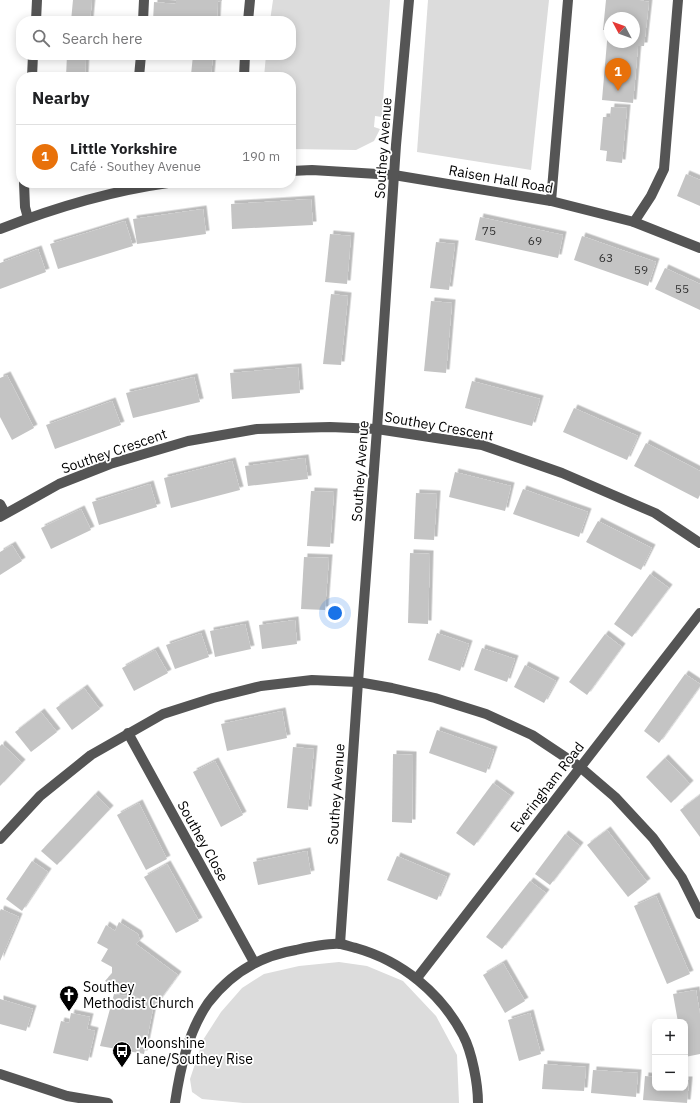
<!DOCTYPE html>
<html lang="en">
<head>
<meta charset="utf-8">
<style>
	:root { --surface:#fff; --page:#f6f6f6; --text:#202124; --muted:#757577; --line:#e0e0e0; --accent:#ea580c }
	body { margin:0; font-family:"IBM Plex Sans",sans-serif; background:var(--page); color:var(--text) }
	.controls { position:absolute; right:12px; bottom:12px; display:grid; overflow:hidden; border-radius:8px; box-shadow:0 2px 10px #0003 }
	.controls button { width:36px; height:36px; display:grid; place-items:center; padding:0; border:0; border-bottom:1px solid var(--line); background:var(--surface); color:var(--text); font:20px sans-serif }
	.compass { position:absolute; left:604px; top:12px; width:36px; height:36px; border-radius:50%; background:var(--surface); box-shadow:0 2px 10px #0003; rotate:311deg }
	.you { position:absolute; left:335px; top:613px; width:14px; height:14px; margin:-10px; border:3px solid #fff; border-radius:50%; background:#1a73e8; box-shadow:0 0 0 6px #1a73e833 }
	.badge { display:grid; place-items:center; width:26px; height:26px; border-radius:50%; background:var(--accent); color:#fff; font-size:13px; font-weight:700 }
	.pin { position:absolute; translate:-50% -33px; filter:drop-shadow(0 1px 2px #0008) }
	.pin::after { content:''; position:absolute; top:21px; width:14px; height:12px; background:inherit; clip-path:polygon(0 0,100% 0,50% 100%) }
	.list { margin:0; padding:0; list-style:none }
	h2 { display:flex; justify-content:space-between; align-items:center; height:52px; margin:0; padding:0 16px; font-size:17px }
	h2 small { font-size:13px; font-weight:400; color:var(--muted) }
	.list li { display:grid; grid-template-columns:26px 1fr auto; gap:12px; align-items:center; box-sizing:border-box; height:64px; padding:0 16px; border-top:1px solid var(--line) }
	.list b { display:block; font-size:15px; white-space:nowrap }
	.list p { margin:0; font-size:13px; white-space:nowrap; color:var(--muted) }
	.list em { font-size:13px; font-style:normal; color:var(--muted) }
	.icon { flex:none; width:22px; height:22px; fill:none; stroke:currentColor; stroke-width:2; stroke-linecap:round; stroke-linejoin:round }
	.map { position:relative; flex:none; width:700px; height:1103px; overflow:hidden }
	.search { position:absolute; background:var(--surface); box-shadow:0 2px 10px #0003; left:16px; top:16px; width:280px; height:44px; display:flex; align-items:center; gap:10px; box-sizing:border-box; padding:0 14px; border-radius:16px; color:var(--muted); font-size:15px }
	.panel { position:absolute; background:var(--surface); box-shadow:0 2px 10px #0003; left:16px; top:72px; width:280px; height:116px; border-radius:16px }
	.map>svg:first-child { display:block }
</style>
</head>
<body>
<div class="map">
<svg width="700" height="1103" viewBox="0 0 700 1103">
	<defs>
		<filter id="shadow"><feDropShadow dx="3.5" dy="-3.5" stdDeviation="0" flood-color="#0004"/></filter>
	</defs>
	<rect width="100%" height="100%" fill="#fff"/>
	<!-- green -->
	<g fill="#dcdcdc">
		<path d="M273 0H390L382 117 375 116 374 127 380 129 374 141 356 150 291 149V77H264L266 55H291V21H270Z"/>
		<path d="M428 0H549L531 170 417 152Z"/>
		<path d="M339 962 367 966 403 981 436 1016 457 1055 459 1103H243L202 1099 192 1092 190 1079 203 1040 221 1012 242 988 264 974 299 966Z"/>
	</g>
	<!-- building -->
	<g fill="#c4c4c4" fill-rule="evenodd" filter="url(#shadow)">
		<path d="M73 0H92L90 21H71Z"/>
		<path d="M176 0H222L221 2 218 1 217 21H153L154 2 176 4Z"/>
		<path d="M606 0H639L649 2 644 46H638L633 103 602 100 608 30H603ZM610 18H634V42H610Z"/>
		<path d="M67 55H86L85 77H66Z"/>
		<path d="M193 55H213L211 77 191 75Z"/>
		<path d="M611 107 627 108 622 163 606 161 607 151 600 150 603 117H610Z"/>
		<path d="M686 174 700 180V206L677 196Z"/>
		<path d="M311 199 313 225 232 229 231 204Z"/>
		<path d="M203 209 206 234 137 244 133 219Z"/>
		<path d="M480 217 563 235 558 258 475 240Z"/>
		<path d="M125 221 133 246 58 269 50 244Z"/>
		<path d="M330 234 351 236 347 284 325 282Z"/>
		<path d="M582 236 656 262 648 286 574 260Z"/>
		<path d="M436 242 455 244 449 290 430 288Z"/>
		<path d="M38 249 46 272 0 289V263Z"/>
		<path d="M665 268 700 284V310L655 289Z"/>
		<path d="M331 294 348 296 341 365 323 364Z"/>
		<path d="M431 301 452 303 446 373 424 371Z"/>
		<path d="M298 367 300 393 232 399 230 373Z"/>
		<path d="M7 375 34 428 12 440 0 417V378Z"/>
		<path d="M194 377 200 402 133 418 126 393Z"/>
		<path d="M472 381 540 399 532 426 465 408Z"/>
		<path d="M112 401 121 425 55 449 46 425Z"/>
		<path d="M574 408 638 436 627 460 563 432Z"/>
		<path d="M646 443 700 471V495L698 499 634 466Z"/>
		<path d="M305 458 308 479 248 486 245 466Z"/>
		<path d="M232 461 240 490 171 508 164 478Z"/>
		<path d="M455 472 511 486 505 511 449 497Z"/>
		<path d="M150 484 157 507 99 525 92 502Z"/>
		<path d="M523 489 588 512 579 537 513 514Z"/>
		<path d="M311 491 334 492 330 547 307 546Z"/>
		<path d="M416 493 437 494 434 540 414 539Z"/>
		<path d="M81 509 91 530 51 549 41 528Z"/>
		<path d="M598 521 652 548 641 570 586 542Z"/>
		<path d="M12 545 22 561 0 575V552Z"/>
		<path d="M410 553 430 554 428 624 408 623Z"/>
		<path d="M304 557 329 558 325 610 301 609Z"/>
		<path d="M650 574 669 588 632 637 614 624Z"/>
		<path d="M295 620 297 644 262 649 259 625Z"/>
		<path d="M245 624 251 649 215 657 210 631Z"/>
		<path d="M201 633 209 657 175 669 166 645Z"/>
		<path d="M437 633 469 644 460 671 428 660Z"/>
		<path d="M605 634 622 647 587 695 569 682Z"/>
		<path d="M482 648 515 659 507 682 474 670Z"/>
		<path d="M155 650 168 673 134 691 122 668Z"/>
		<path d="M525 665 556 681 544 703 514 687Z"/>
		<path d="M685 674 700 684V686L659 743 644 731Z"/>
		<path d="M84 688 100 709 72 730 56 708Z"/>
		<path d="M282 711 287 738 227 751 221 724Z"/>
		<path d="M41 712 57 732 31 752 15 732Z"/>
		<path d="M437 730 494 750 486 773 429 753Z"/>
		<path d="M2 744 22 763 0 786V746Z"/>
		<path d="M293 747 314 749 308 810 287 808Z"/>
		<path d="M393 754 413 755 412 823 392 822Z"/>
		<path d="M665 758 690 784 671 803 646 777Z"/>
		<path d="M215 761 243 815 221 827 193 772Z"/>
		<path d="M493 783 511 796 474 846 456 833Z"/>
		<path d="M95 794 110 809 57 865 41 851Z"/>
		<path d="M700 795V837L680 810Z"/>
		<path d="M139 803 167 859 146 870 117 815Z"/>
		<path d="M607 830 647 882 628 897 587 845Z"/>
		<path d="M565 834 580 846 550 885 535 874Z"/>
		<path d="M307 851 311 874 258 885 253 862Z"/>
		<path d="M397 856 447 877 437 900 387 880Z"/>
		<path d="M32 861 48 872 22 911 6 899Z"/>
		<path d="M167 864 199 921 176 933 144 877Z"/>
		<path d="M530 881 546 893 502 949 486 937Z"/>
		<path d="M656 896 690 974 667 984 634 906Z"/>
		<path d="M1 909 19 917 0 961V911Z"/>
		<path d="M119 922 138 934 140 940 136 944 178 975 153 1009 144 1054 100 1046 114 994 139 998 105 981 112 973V967L101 961 108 949 97 943 106 925 115 931Z"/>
		<path d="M503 963 525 1001 505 1013 483 975Z"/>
		<path d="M696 990 700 1014V1054L685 1057V1022H678L673 994Z"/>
		<path d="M0 999 33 1009 26 1031 0 1024Z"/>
		<path d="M71 1013 90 1017 87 1029 95 1031 88 1061 53 1053 61 1021 69 1023Z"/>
		<path d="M530 1013 541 1054 519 1061 508 1020Z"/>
		<path d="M544 1064 586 1067 584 1091 542 1089Z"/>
		<path d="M593 1070 638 1073 636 1097 591 1093Z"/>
		<path d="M645 1076 655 1077V1088H685V1080H689L687 1103 643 1100Z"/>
	</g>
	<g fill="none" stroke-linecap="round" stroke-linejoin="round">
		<!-- minor -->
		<g stroke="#555" stroke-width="10">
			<path d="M36 21 37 0"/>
			<path d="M143 21 144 0"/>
			<path d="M248 21 250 0"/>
			<path d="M32 77 33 55"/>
			<path d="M139 77 141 55"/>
			<path d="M244 77 245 55"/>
			<path d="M291 171 312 170 394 175 551 201 634 222 700 248"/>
			<path d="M24 183 25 207 28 218"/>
			<path d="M551 201 568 0"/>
			<path d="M634 222 651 196 664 169 678 0"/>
			<path d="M0 229C54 208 110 191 168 183"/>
			<path d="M0 504 5 513"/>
			<path d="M0 517 59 484 110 464 188 441 257 429 330 427 377 429 482 445 562 473 655 513 700 543"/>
			<path d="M128 733 254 962"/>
			<path d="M0 839 40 796 91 755 163 714 213 698 261 686 312 680 358 682 392 688 435 698 486 714 532 735 580 767 615 797 653 838 682 878 700 914"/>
			<path d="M340 944 358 682 377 429 396 145 409 0"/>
			<path d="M417 978 700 613"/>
			<path d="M0 1074 67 1096 108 1103"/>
			<path d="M175 1103C180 1069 188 1032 208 1003 231 973 259 956 296 950 308 947 330 943 341 944 346 945 351 947 356 948 402 961 441 993 463 1035 472 1052 478 1084 478 1103"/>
		</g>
	</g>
	<!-- icons -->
	<defs>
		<g id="church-pin" transform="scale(1)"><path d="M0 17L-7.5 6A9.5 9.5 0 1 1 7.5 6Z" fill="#000" stroke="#fff"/><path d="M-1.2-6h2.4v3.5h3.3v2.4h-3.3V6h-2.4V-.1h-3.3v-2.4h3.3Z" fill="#fff"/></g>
		<g id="bus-pin" transform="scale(1)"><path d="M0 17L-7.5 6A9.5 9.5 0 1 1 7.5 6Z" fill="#000" stroke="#fff"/><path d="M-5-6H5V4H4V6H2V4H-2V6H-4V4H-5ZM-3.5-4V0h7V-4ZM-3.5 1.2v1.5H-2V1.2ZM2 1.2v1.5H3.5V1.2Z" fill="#fff"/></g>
	</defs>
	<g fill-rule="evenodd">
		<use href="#church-pin" x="69" y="995"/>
		<use href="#bus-pin" x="122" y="1051"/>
	</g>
	<g text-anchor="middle" stroke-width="3.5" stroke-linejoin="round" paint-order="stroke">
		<!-- number labels -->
		<g font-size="12" fill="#313131">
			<text x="489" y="235">75</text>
			<text x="535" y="245">69</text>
			<text x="606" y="262">63</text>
			<text x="641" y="274">59</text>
			<text x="682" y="293">55</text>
		</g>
		<!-- street labels -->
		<g font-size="14" fill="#000" stroke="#fff">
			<text transform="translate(383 148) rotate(-86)" y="5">Southey Avenue</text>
			<text transform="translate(501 179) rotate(10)" y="5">Raisen Hall Road</text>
			<text transform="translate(439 426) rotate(10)" y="5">Southey Crescent</text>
			<text transform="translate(114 451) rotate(-19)" y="5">Southey Crescent</text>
			<text transform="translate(360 471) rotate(-86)" y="5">Southey Avenue</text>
			<text transform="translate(547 787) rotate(-52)" y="5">Everingham Road</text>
			<text transform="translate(336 794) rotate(-86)" y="5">Southey Avenue</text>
			<text transform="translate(203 841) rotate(61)" y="5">Southey Close</text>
		</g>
		<!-- poi labels -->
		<g font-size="14" fill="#000" stroke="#fff" text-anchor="start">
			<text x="83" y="992">Southey<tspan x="83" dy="16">Methodist Church</tspan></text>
			<text x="136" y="1048">Moonshine<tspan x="136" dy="16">Lane/Southey Rise</tspan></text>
		</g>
	</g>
</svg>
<div class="controls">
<button>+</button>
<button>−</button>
</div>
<svg class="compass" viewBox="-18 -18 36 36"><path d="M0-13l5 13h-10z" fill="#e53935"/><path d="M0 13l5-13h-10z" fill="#757577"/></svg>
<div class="you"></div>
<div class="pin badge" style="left:618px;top:91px;background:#e8710a">1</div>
<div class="search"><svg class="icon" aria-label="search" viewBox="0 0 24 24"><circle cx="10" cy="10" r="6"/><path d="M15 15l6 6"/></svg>Search here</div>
<section class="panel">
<h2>Nearby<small></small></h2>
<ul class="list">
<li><span class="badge" style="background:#e8710a">1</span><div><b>Little Yorkshire</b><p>Café · Southey Avenue</p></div><em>190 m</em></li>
</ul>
</section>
</div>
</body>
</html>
